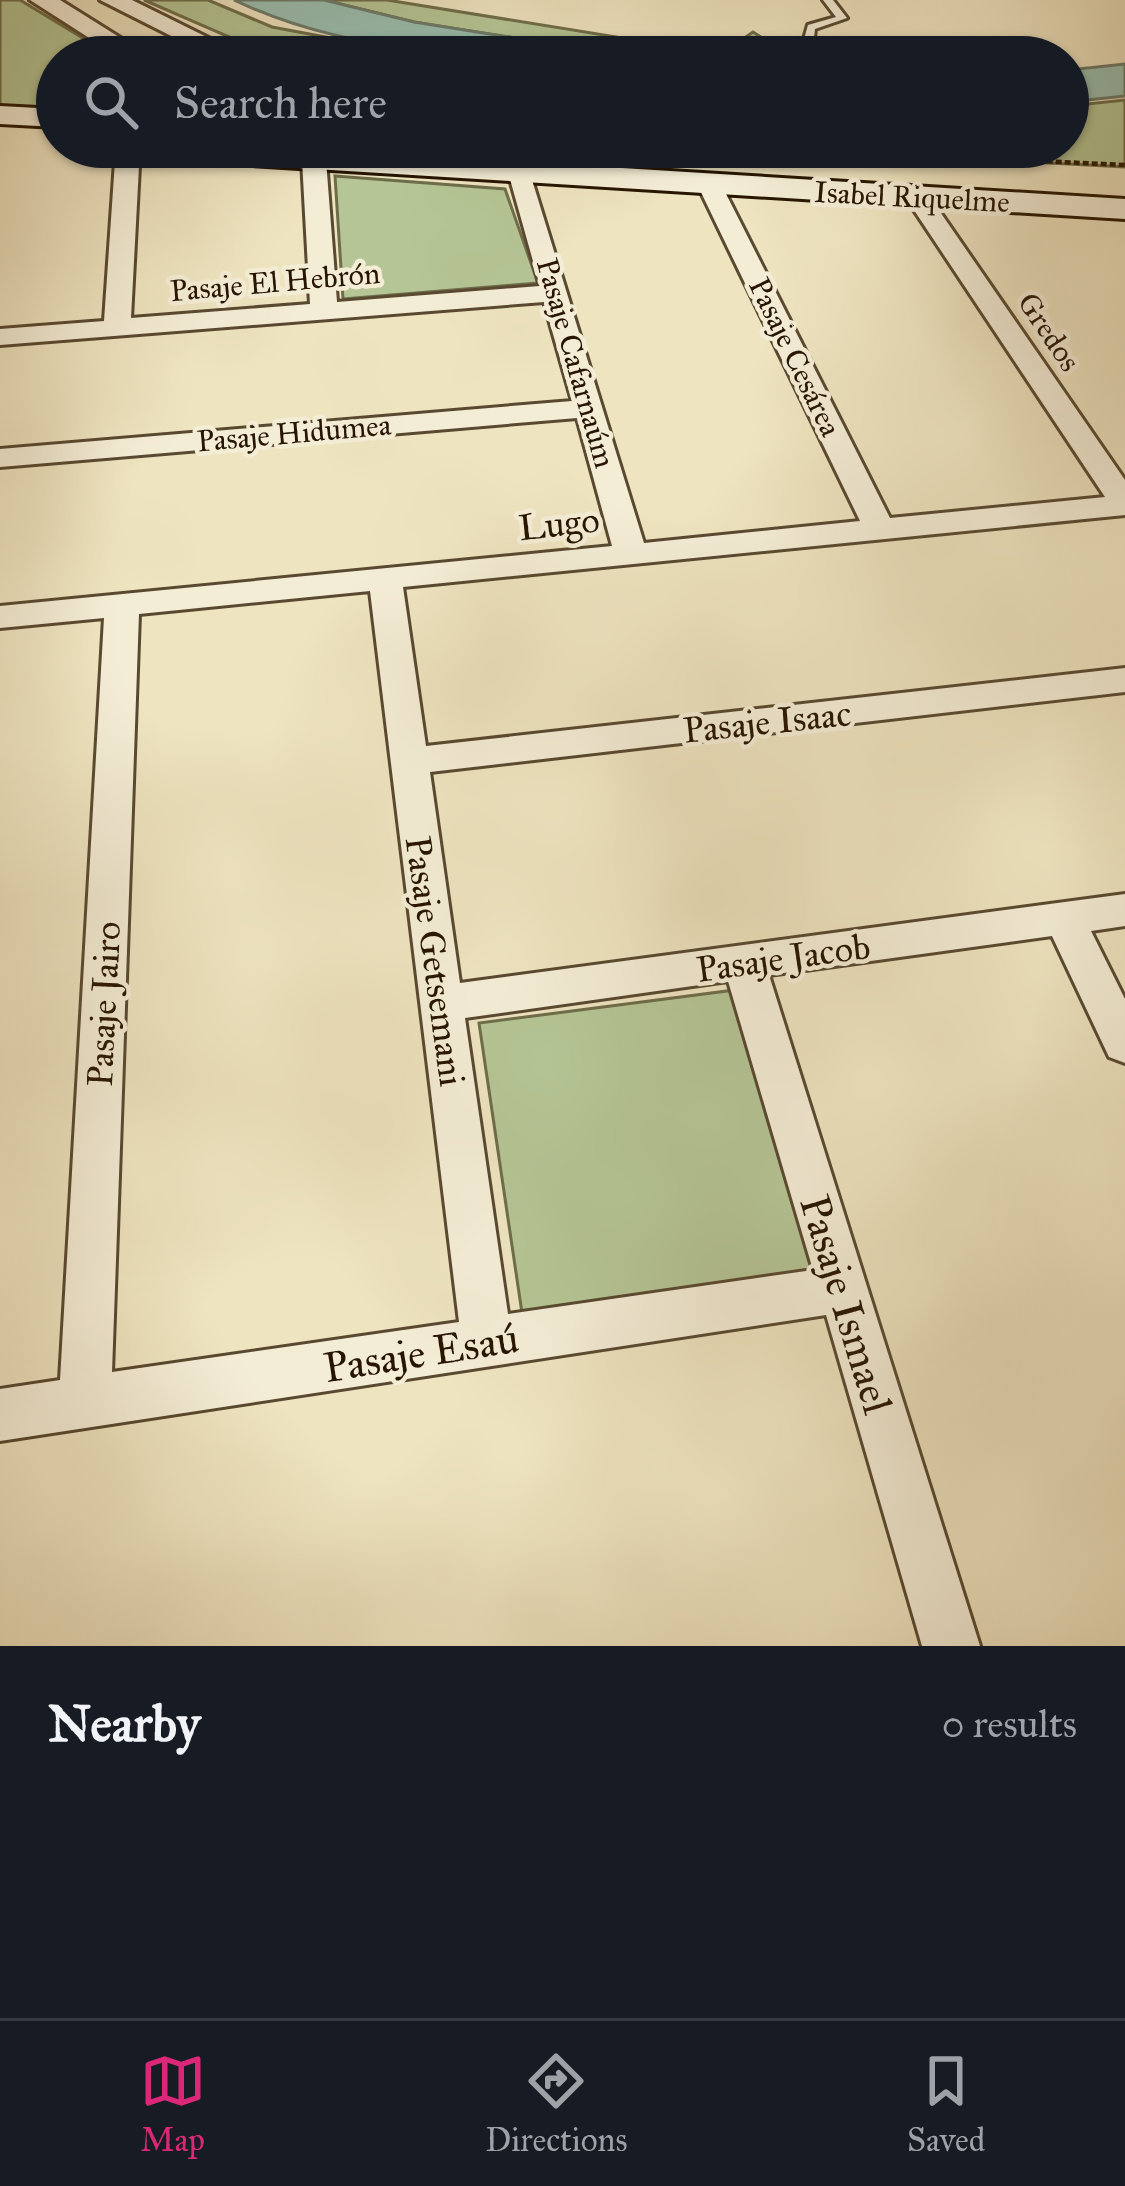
<!DOCTYPE html>
<html lang="en">
<head>
<meta charset="utf-8">
<style>
	:root { --surface:#171b24; --page:#20242c; --text:#f1f3f6; --muted:#9ea1a6; --line:#363941; --accent:#db2777 }
	body { margin:0; font-family:"IM FELL Great Primer",serif; background:var(--page); color:var(--text) }
	.list { margin:0; padding:0; list-style:none }
	h2 { display:flex; justify-content:space-between; align-items:center; height:156px; margin:0; padding:0 48px; font-size:51px }
	h2 small { font-size:39px; font-weight:400; color:var(--muted) }
	.icon { flex:none; width:66px; height:66px; fill:none; stroke:currentColor; stroke-width:2; stroke-linecap:round; stroke-linejoin:round }
	.map { position:relative; flex:none; width:1125px; height:1646px; overflow:hidden }
	.search { position:absolute; background:var(--surface); box-shadow:0 3px 9px #0004; left:36px; right:36px; top:36px; height:132px; display:flex; align-items:center; gap:30px; box-sizing:border-box; padding:0 42px; border-radius:66px; color:var(--muted); font-size:45px }
	.sheet { height:372px; background:var(--surface) }
	nav { display:flex; justify-content:space-around; align-items:center; box-sizing:border-box; height:168px; border-top:3px solid var(--line); background:var(--surface); font-size:33px; color:var(--muted) }
	nav a { display:grid; justify-items:center; gap:6px }
	nav .on { color:var(--accent) }
	.map>svg:first-child { display:block }
</style>
</head>
<body>
<div class="map">
<svg width="1125" height="1646" viewBox="0 0 1125 1646">
	<rect width="100%" height="100%" fill="#eee4c0"/>
	<filter id="stains"><feTurbulence type="fractalNoise" baseFrequency=".00167" numOctaves="4"/><feColorMatrix values="0 0 0 0 .2 0 0 0 0 .09 0 0 0 0 .02 0 0 0 .5 -.17"/></filter>
	<radialGradient id="worn" r=".72"><stop offset=".6" stop-color="#630" stop-opacity="0"/><stop offset="1" stop-color="#630" stop-opacity=".3"/></radialGradient>
	<!-- green -->
	<g fill="#b5c595" stroke="#6e6d4a" stroke-width="3">
		<path d="M0 0H20L114 57H57V111L0 107Z"/>
		<path d="M144 0H208L272 27 433 57H275Z"/>
		<path d="M324 0H387L721 54 753 32 767 41 798 45 797 57H635L414 22Z"/>
		<path d="M1125 100V167L740 147H1068V106Z"/>
		<path d="M335 176 505 189 538 283 343 299Z"/>
		<path d="M735 990 817 1269 522 1313 479 1023Z"/>
	</g>
	<!-- water -->
	<g fill="#99bfb1" stroke="#6b7b6a" stroke-width="3">
		<path d="M234 0H324L414 22 635 57C499 57 360 60 234 0Z"/>
		<path d="M1125 64V96L1068 102V70Z"/>
	</g>
	<g fill="none" stroke-linecap="round" stroke-linejoin="round">
		<!-- shore -->
		<path stroke="#606a58" stroke-width="3" d="M436 57 434 43 440 39 554 57"/>
		<!-- service casing -->
		<g stroke="#594930" stroke-width="6">
			<path id="service" d="M823 0H833L847 18 815 29 814 38 821 44 861 57C841 57 819 53 804 39L808 25 836 17Z"/>
		</g>
		<!-- minor casing -->
		<g stroke="#594930" stroke-width="6">
			<path id="minor" d="M116 147H140L131 318 310 304 302 160 314 153 326 160 337 302 540 286 508 172 512 167H528L644 543 860 521 697 184 709 177 721 184 890 518 1105 497 906 198 918 191 927 193 1125 480V515L403 587 426 746 1125 668V692L430 772 460 983 1125 894V926L1091 931 1125 999V1063L1109 1057 1052 936 769 975 980 1646H922L826 1315 0 1441V1389L60 1380 104 618 0 628V606L612 546 577 418 0 467V449L572 401 544 302 0 345V329L104 321ZM370 591 459 1322 112 1372 139 614ZM728 981 813 1270 508 1314 465 1018Z"/>
		</g>
		<!-- tertiary casing -->
		<g stroke="#594930" stroke-width="6">
			<g id="tertiary">
				<path d="M30 0H60L151 57H119Z"/>
				<path d="M100 0H132L247 57H213Z"/>
				<path d="M357 147H415L476 160 481 166 466 175 361 153Z"/>
				<path d="M605 147 702 152 707 158C693 172 618 161 605 147Z"/>
			</g>
		</g>
		<!-- secondary casing -->
		<g stroke="#271500" stroke-width="6">
			<g id="secondary">
				<path d="M0 106 57 109V127L0 124Z"/>
				<path d="M105 147H280L1125 199V219L121 157Z"/>
			</g>
		</g>
		<!-- path -->
		<path stroke="#271500" stroke-width="4.5" stroke-dasharray="6 3" stroke-linecap="butt" d="M804 150 1125 165"/>
		<!-- service -->
		<use href="#service" fill="#f4edd6" fill-rule="evenodd"/>
		<!-- minor -->
		<use href="#minor" fill="#f4edd6" fill-rule="evenodd"/>
		<!-- tertiary -->
		<use href="#tertiary" fill="#f4edd6" fill-rule="evenodd"/>
		<!-- secondary -->
		<use href="#secondary" fill="#f4edd6" fill-rule="evenodd"/>
	</g>
	<g text-anchor="middle" stroke-width="9" stroke-linejoin="round" paint-order="stroke">
		<!-- far-street labels -->
		<g font-size="30" fill="#271500" stroke="#f4edd6">
			<text transform="translate(912 197) rotate(3)" y="10">Isabel Riquelme</text>
			<text transform="translate(275 282) rotate(-5)" y="10">Pasaje El Hebrón</text>
			<text transform="translate(1049 332) rotate(56)" y="10">Gredos</text>
			<text transform="translate(795 357) rotate(64)" y="10">Pasaje Cesárea</text>
			<text transform="translate(576 363) rotate(74)" y="10">Pasaje Cafarnaúm</text>
			<text transform="translate(294 433) rotate(-5)" y="10">Pasaje Hidumea</text>
		</g>
		<!-- street labels -->
		<g font-size="36" fill="#271500" stroke="#f4edd6">
			<text transform="translate(559 523) rotate(-6)" y="13">Lugo</text>
			<text transform="translate(767 721) rotate(-6)" y="13">Pasaje Isaac</text>
			<text transform="translate(783 957) rotate(-8)" y="13">Pasaje Jacob</text>
			<text transform="translate(436 961) rotate(82)" y="13">Pasaje Getsemani</text>
			<text transform="translate(103 1004) rotate(-87)" y="13">Pasaje Jairo</text>
		</g>
		<!-- near-street labels -->
		<g font-size="42" fill="#271500" stroke="#f4edd6">
			<text transform="translate(847 1304) rotate(73)" y="15">Pasaje Ismael</text>
			<text transform="translate(421 1352) rotate(-9)" y="15">Pasaje Esaú</text>
		</g>
	</g>
	<rect width="100%" height="100%" filter="url(#stains)"/>
	<rect width="100%" height="100%" fill="url(#worn)"/>
</svg>
<div class="search"><svg class="icon" aria-label="search" viewBox="0 0 24 24"><circle cx="10" cy="10" r="6"/><path d="M15 15l6 6"/></svg>Search here</div>
</div>
<section class="sheet">
<h2>Nearby<small>0 results</small></h2>
<ul class="list">
</ul>
</section>
<nav>
<a class="on"><svg class="icon" aria-label="map" viewBox="0 0 24 24"><path d="M3 6l6-2 6 2 6-2v14l-6 2-6-2-6 2zM9 4v14M15 6v14"/></svg>Map</a>
<a><svg class="icon" aria-label="directions" viewBox="0 0 24 24"><path d="M12 3l9 9-9 9-9-9zM9 14v-3h6M13 9l2 2-2 2"/></svg>Directions</a>
<a><svg class="icon" aria-label="saved" viewBox="0 0 24 24"><path d="M7 4h10v16l-5-4-5 4z"/></svg>Saved</a>
</nav>
</body>
</html>
